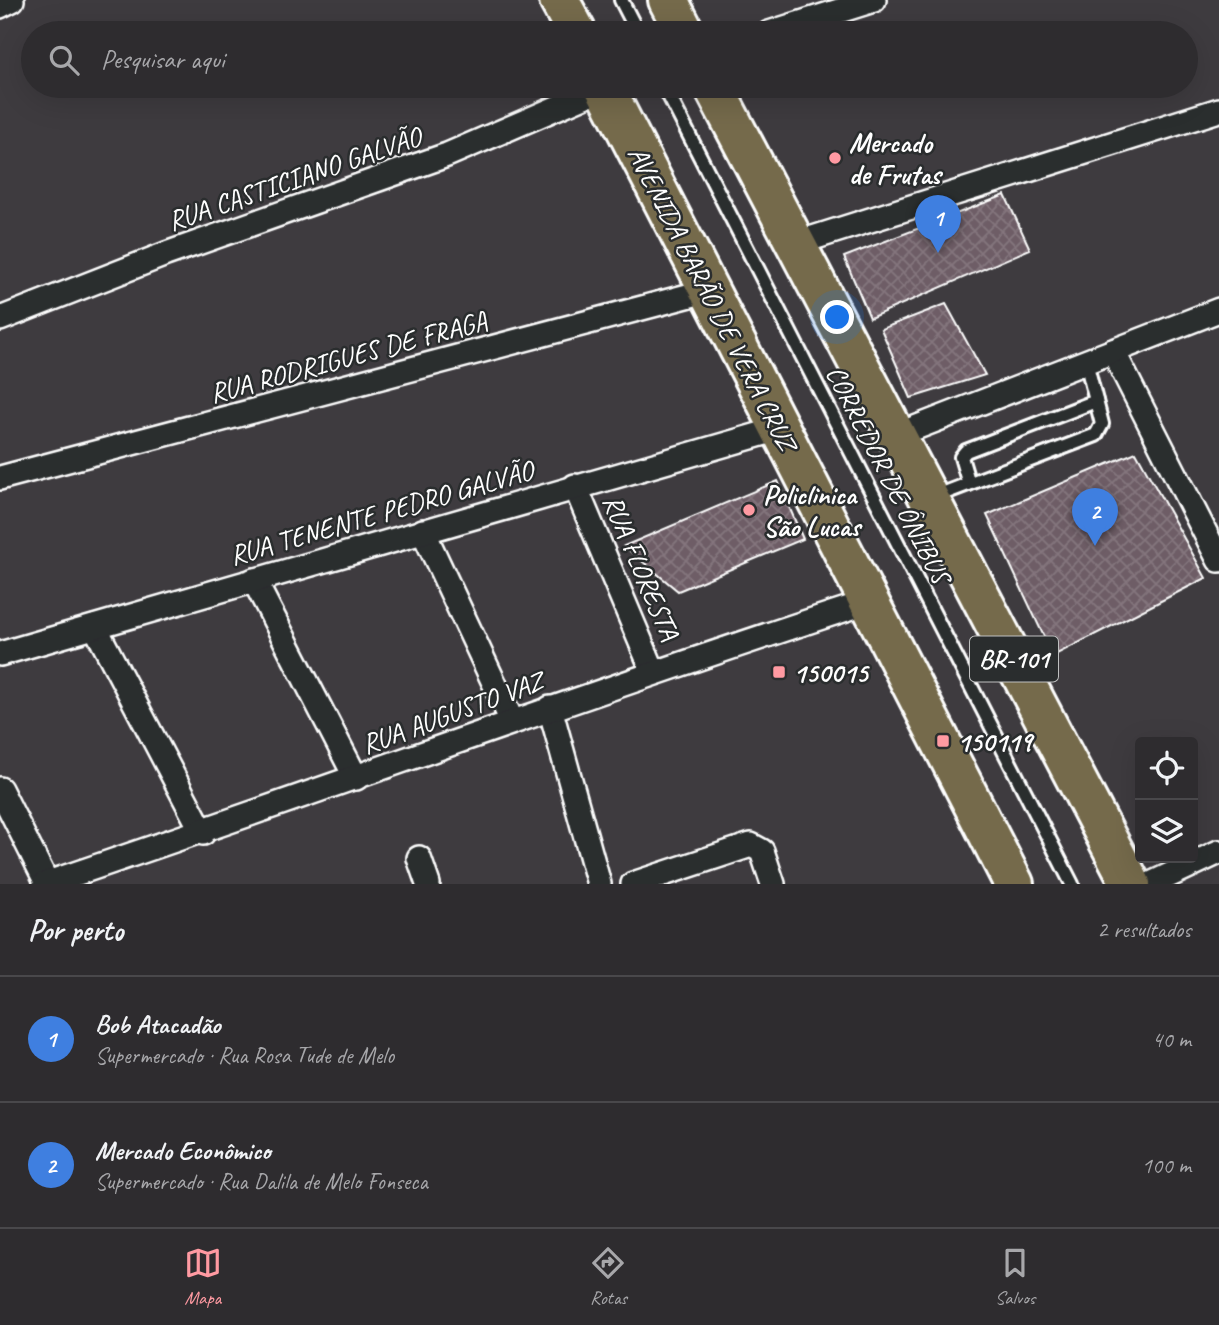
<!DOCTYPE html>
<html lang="pt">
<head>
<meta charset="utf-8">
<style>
	:root { --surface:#2e2c2f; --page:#3a383b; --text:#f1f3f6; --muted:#a7a7aa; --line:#49484b; --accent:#ff9aa2 }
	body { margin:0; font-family:Caveat,sans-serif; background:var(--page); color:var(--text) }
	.controls { position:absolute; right:21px; bottom:21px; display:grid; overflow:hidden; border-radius:7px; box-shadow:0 7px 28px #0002 }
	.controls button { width:63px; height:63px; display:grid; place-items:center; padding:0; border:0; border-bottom:2px solid var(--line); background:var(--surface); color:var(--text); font:35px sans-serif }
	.you { position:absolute; left:838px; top:318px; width:24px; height:24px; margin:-18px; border:5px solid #fff; border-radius:50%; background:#1a73e8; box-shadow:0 0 0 10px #1a73e833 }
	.badge { display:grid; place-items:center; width:46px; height:46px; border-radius:50%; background:var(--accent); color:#fff; font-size:23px; font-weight:700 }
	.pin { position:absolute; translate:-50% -58px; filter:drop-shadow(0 2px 4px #0008) }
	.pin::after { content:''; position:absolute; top:37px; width:24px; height:21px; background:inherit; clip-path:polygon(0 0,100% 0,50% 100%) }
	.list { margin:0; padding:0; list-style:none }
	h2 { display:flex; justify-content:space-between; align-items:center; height:91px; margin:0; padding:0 28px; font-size:30px }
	h2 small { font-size:23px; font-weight:400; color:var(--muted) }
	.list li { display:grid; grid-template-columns:46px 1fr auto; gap:21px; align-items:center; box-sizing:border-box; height:126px; padding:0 28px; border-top:2px solid var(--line) }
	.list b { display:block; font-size:26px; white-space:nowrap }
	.list p { margin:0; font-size:23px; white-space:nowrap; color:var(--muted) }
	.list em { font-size:23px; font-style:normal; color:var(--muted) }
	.icon { flex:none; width:38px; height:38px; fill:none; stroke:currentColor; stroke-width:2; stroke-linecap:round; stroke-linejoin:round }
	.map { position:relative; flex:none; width:1219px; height:884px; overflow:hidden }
	.search { position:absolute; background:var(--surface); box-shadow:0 7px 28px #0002; left:21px; right:21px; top:21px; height:77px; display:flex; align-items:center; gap:18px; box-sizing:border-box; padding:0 24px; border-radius:38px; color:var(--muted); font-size:26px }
	.sheet { height:343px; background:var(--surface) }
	nav { display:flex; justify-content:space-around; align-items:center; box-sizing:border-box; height:98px; border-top:2px solid var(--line); background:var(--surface); font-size:19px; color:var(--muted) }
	nav a { display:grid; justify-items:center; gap:4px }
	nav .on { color:var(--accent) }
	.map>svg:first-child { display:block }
</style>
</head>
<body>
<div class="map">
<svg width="1219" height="884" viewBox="0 0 1219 884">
	<defs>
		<pattern id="building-cross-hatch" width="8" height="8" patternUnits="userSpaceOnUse" patternTransform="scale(1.75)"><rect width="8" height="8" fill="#6e5d66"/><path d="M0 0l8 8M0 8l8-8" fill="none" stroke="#84757d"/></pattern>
	</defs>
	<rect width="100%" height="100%" fill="#3e3b3f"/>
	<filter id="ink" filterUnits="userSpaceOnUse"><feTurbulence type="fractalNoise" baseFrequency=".0143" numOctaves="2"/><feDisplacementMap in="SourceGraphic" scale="14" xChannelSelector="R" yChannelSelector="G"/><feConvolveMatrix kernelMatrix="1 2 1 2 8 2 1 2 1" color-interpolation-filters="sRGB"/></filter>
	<g filter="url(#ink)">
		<!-- building -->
		<g fill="url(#building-cross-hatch)" stroke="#fff" stroke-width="2">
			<path d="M1005 195 1030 249 870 318 844 257Z"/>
			<path d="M946 304 985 375 911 398 881 329Z"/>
			<path d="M1136 452 1206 578 1053 656 987 515Z"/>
			<path d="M778 481 803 539 678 591 624 546Z"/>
		</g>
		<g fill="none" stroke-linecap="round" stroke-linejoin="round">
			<!-- service casing -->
			<g stroke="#fff" stroke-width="18">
				<g id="service">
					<path d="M621 0 638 33"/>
					<path d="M664 86 1072 884"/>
					<path d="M969 484 961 457 966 451 1096 401"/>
					<path d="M934 497 1096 435 1102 424 1086 362"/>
				</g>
			</g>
			<!-- minor casing -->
			<g stroke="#fff" stroke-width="28">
				<g id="minor">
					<path d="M0 6 12 0"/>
					<path d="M769 33 874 0"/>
					<path d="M797 243 1219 110"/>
					<path d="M0 319 166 254 447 155 605 87"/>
					<path d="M1113 351 1219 560"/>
					<path d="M897 435 1219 310"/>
					<path d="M0 478 710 290"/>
					<path d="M575 486 653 671"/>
					<path d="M423 531 512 721"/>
					<path d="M254 580 356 778"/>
					<path d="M95 627 203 833"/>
					<path d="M0 654 779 429"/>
					<path d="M550 708 599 884"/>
					<path d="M0 789 47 883"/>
					<path d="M419 858 428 884"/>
					<path d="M45 884C320 792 592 691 868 602"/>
					<path d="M633 884 751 845 762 851 773 884"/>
					<path d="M1151 884 1219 852"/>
				</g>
			</g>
			<!-- trunk casing -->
			<g stroke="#fff" stroke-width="44">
				<g id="trunk">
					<path d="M559 0 577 33"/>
					<path d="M668 0 685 33"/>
					<path d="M604 86 1014 884"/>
					<path d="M713 86 1131 884"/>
				</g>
			</g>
			<!-- service -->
			<use href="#service" stroke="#2a2d2e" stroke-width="12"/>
			<!-- minor -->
			<use href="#minor" stroke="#2a2d2e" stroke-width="23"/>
			<!-- trunk -->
			<use href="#trunk" stroke="#756b4b" stroke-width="38"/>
		</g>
	</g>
	<!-- markers -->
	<g fill="#ff9aa2" stroke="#2a2d2e" stroke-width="2.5">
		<circle cx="835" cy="158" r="7"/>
		<circle cx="749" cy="510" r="7"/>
		<rect x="772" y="665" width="14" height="14" rx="3.5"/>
		<rect x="936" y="734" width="14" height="14" rx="3.5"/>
	</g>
	<g text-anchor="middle" stroke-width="5" stroke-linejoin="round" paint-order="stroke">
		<!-- shield labels -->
		<rect fill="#2a2d2e" stroke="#bfc0c0" stroke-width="2" x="970" y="636.5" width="88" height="45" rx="5"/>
		<g font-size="26" font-weight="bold" fill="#fff">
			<text x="1014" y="668">BR-101</text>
		</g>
		<!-- poi labels -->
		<g font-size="28" font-weight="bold" fill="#fff" stroke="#2a2d2e" text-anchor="start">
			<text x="849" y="152">Mercado<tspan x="849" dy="32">de Frutas</tspan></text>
			<text x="763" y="504">Policlinica<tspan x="763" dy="32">São Lucas</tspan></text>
			<text x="793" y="682">150015</text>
			<text x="957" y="751">150119</text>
		</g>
		<!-- street labels -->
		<g font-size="28" fill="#fff" stroke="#2a2d2e">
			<text transform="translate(294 178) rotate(-19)" y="10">RUA CASTICIANO GALVÃO</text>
			<text transform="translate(713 298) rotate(63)" y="10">AVENIDA BARÃO DE VERA CRUZ</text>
			<text transform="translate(348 356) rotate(-15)" y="10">RUA RODRIGUES DE FRAGA</text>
			<text transform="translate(889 474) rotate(63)" y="10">CORREDOR DE ÔNIBUS</text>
			<text transform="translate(381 512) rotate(-16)" y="10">RUA TENENTE PEDRO GALVÃO</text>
			<text transform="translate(642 567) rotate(67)" y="10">RUA FLORESTA</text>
			<text transform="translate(452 712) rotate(-20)" y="10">RUA AUGUSTO VAZ</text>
		</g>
	</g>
</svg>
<div class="controls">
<button><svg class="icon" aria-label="locate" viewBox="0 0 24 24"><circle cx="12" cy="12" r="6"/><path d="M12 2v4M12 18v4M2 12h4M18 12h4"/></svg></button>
<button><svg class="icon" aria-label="layers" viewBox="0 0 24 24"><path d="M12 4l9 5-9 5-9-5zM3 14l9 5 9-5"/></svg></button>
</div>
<div class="you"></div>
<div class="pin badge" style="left:938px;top:253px;background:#3f7fe0">1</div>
<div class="pin badge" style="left:1095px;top:546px;background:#3f7fe0">2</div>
<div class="search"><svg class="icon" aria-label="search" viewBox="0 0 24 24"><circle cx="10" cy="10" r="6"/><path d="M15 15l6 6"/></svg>Pesquisar aqui</div>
</div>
<section class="sheet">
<h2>Por perto<small>2 resultados</small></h2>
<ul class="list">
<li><span class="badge" style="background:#3f7fe0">1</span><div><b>Bob Atacadão</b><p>Supermercado · Rua Rosa Tude de Melo</p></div><em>40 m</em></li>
<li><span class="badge" style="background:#3f7fe0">2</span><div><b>Mercado Econômico</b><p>Supermercado · Rua Dalila de Melo Fonseca</p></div><em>100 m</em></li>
</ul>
</section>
<nav>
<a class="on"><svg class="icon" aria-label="map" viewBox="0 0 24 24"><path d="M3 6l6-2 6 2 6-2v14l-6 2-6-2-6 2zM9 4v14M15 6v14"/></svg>Mapa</a>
<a><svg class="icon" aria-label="directions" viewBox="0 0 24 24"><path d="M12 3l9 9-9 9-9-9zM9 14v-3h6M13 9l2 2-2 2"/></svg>Rotas</a>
<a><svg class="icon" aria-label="saved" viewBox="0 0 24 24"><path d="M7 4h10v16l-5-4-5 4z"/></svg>Salvos</a>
</nav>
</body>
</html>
